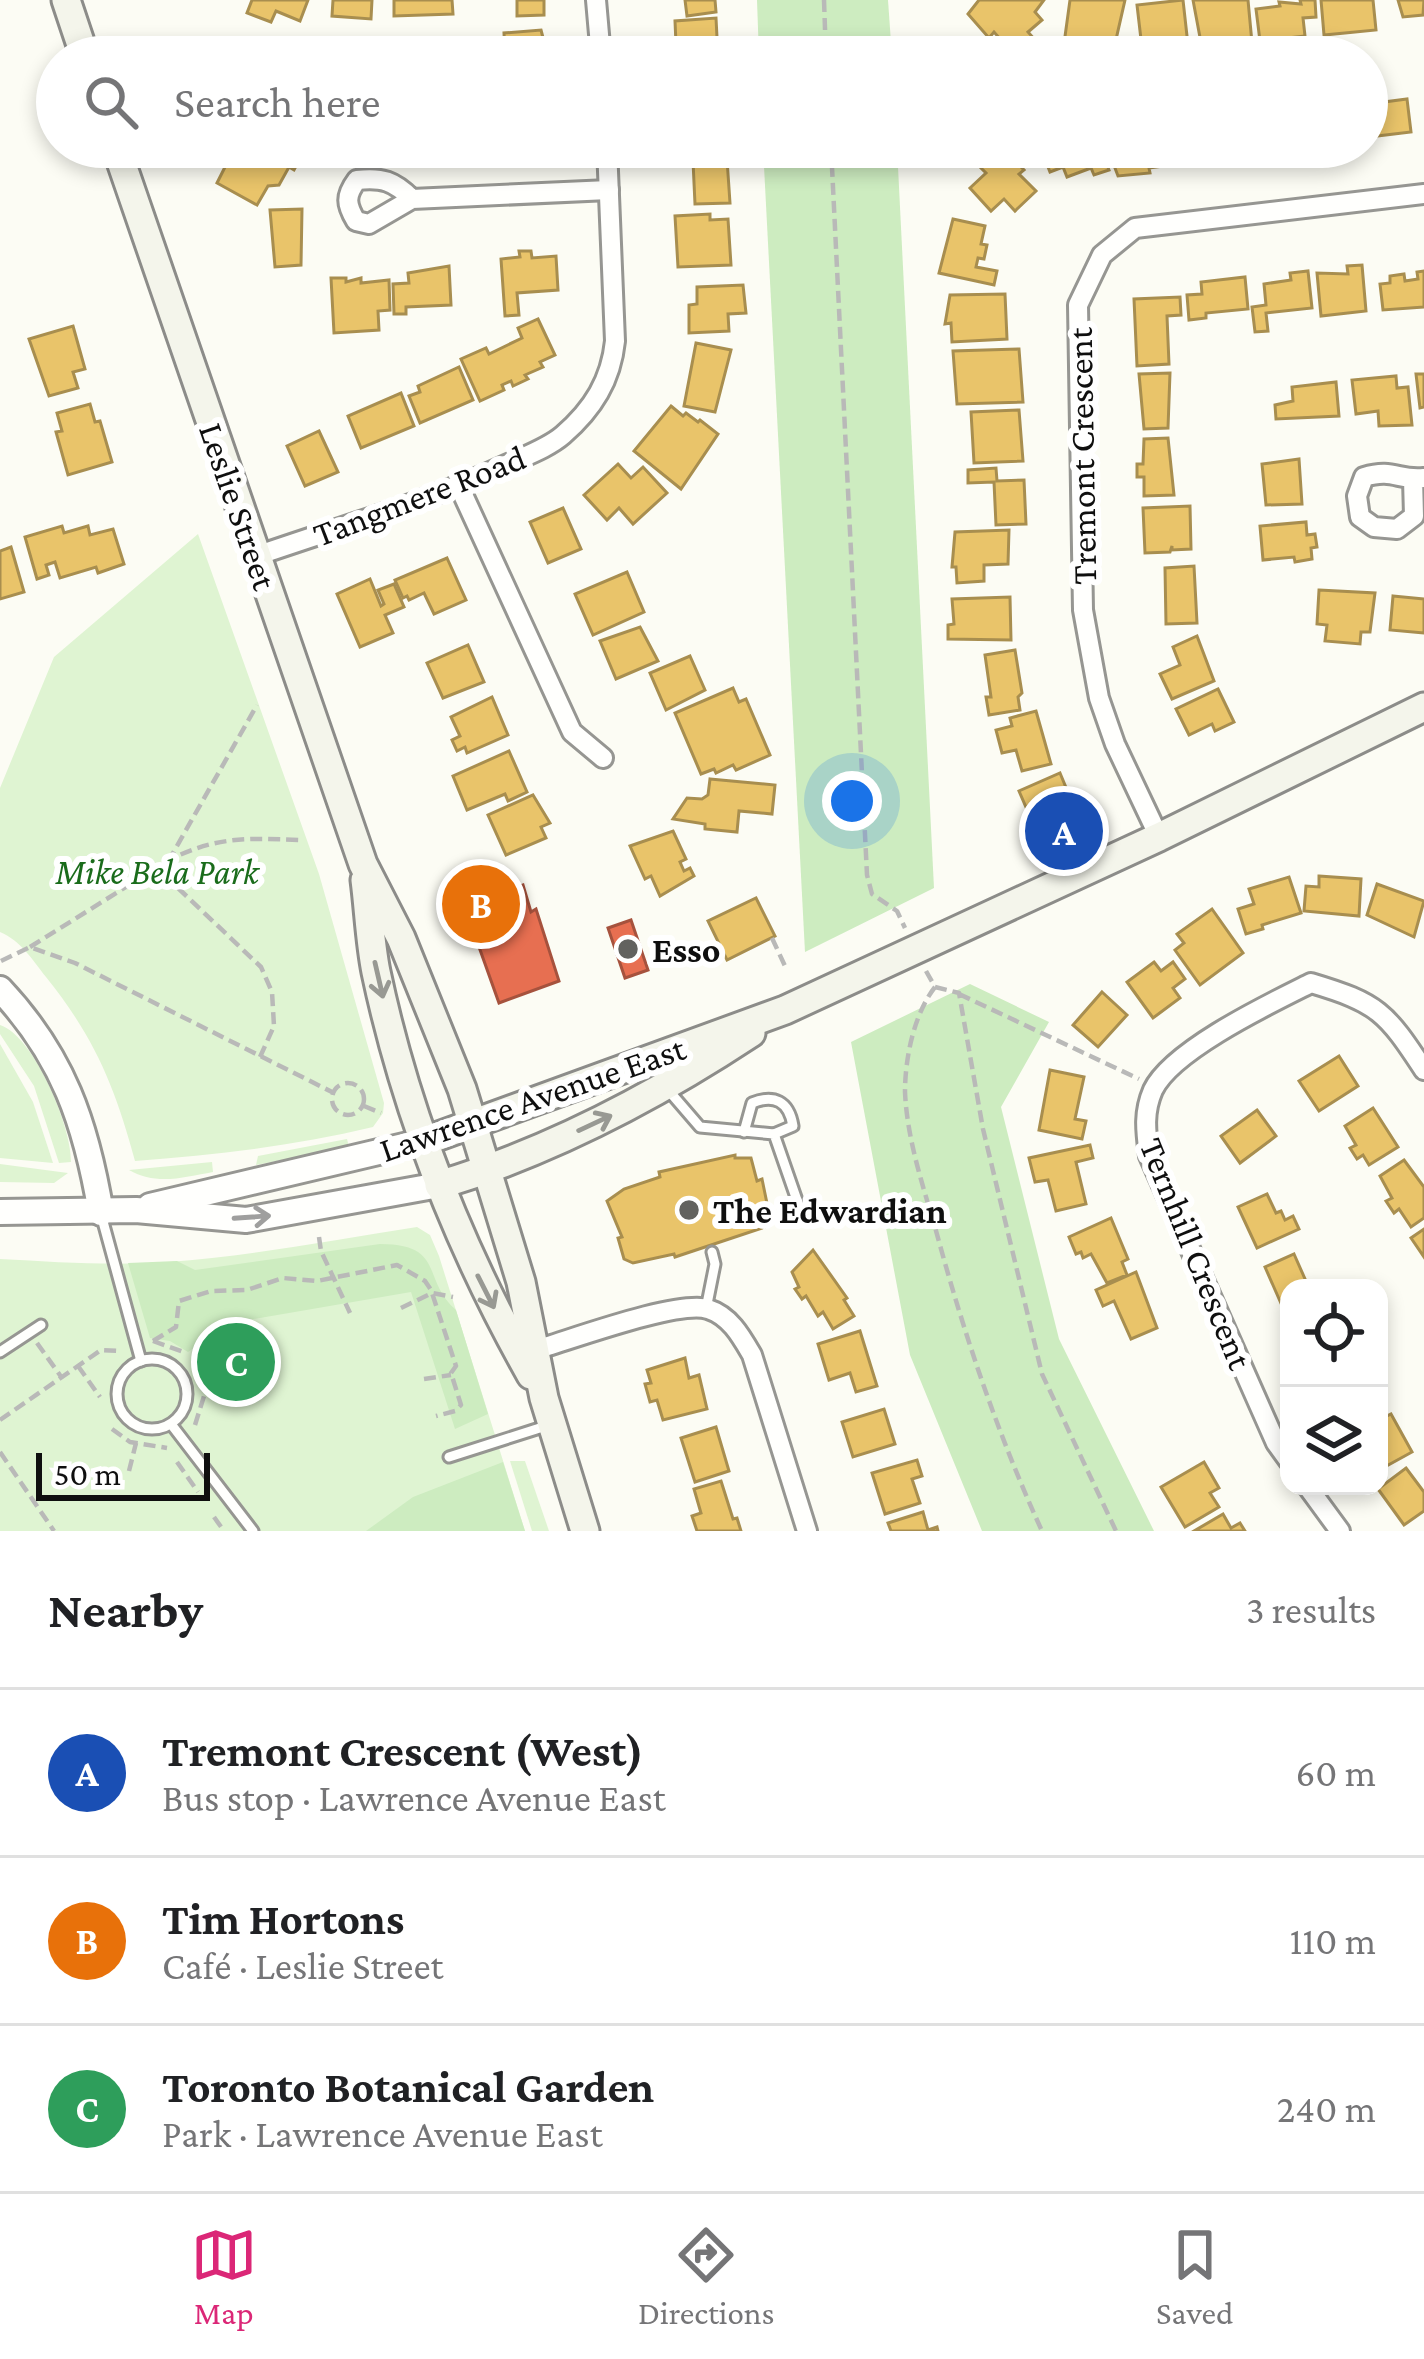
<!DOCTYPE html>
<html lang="en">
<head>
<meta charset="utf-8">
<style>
	:root { --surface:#fff; --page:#f6f6f6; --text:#202124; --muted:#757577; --line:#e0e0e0; --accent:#db2777 }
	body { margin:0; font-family:"Crimson Pro",serif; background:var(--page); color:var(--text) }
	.controls { position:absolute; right:36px; bottom:36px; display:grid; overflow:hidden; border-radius:24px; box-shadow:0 6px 18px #0003 }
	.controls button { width:108px; height:108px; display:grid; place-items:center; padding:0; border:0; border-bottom:3px solid var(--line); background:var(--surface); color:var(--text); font:60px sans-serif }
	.scale { position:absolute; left:36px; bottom:30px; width:174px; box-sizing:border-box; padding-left:12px; border:6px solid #0f0f0f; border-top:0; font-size:33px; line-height:42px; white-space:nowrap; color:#0f0f0f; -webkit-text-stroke:9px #fff; paint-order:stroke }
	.you { position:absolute; left:852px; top:801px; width:42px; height:42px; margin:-30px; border:9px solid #fff; border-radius:50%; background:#1a73e8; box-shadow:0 0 0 18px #1a73e833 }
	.badge { display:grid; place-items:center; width:78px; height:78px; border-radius:50%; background:var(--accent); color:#fff; font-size:39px; font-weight:700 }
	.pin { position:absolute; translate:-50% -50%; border:6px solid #fff; box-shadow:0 3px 12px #0006 }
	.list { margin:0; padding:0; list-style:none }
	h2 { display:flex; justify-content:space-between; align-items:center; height:156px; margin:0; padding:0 48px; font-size:51px }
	h2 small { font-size:39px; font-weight:400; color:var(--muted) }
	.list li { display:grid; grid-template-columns:78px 1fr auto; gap:36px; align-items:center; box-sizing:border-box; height:168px; padding:0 48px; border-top:3px solid var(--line) }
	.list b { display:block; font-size:45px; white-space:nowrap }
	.list p { margin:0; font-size:39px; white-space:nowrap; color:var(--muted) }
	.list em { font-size:39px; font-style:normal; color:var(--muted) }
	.icon { flex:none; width:66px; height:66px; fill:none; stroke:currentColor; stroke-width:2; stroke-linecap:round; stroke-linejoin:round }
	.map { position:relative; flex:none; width:1424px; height:1531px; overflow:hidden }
	.search { position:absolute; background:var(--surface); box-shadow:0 6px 18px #0003; left:36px; right:36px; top:36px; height:132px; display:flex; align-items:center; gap:30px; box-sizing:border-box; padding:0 42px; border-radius:66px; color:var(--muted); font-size:45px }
	.sheet { height:660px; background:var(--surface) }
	nav { display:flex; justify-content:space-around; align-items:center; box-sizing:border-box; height:168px; border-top:3px solid var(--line); background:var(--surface); font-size:33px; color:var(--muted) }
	nav a { display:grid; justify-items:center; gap:6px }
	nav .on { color:var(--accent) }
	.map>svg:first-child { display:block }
</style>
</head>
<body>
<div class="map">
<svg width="1424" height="1531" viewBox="0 0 1424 1531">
	<rect width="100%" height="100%" fill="#fcfcf4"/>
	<!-- green -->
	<g fill="#dff4d2">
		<path d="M198 534 319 874 384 1103 383 1113 373 1127C294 1146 216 1155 135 1161 115 1087 95 1038 46 977 32 959 21 941 0 932V788L54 657Z"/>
		<path d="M0 1025C34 1036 72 1127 71 1162L59 1163 34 1086 0 1034Z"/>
		<path d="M0 1044 33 1102 53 1163 0 1158Z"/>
		<path d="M347 1139 349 1147 256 1165 258 1156Z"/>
		<path d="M212 1162 213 1172C185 1177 156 1186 129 1170Z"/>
		<path d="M0 1164 68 1173 54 1183 0 1182Z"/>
		<path d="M417 1227 430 1235 439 1256 525 1531H0V1259C56 1262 112 1266 168 1262 251 1256 334 1240 417 1227Z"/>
		<path d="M510 1461H525L549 1531H532Z"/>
	</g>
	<!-- forest -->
	<g fill="#cdecc0">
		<path d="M757 0H888L892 57H759Z"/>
		<path d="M763 147H897L934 888 805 952Z"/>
		<path d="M970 984 1049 1022 1001 1107 1059 1339 1154 1531H982L910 1355 851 1042Z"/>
		<path d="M380 1244C446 1244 421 1280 456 1310L488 1414 455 1429 411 1292 230 1323 188 1352 170 1341 150 1338 128 1263 177 1261 195 1270Z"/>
		<path d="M503 1462 525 1531H366L413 1497Z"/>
	</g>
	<!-- homes -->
	<g fill="#e9c46a" stroke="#a88e4f" stroke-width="3">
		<path d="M252 0H308L300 21 276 11 271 22 247 13Z"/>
		<path d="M333 0H372L371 19 332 16Z"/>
		<path d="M394 0H452L453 14 394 16Z"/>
		<path d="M517 0H544V15L517 16Z"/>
		<path d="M685 0H715L716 12 687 16Z"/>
		<path d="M979 0H1044L1035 12 1042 20 1028 32 1036 41 1016 57 994 32 989 38 968 14Z"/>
		<path d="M1070 0H1125L1112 57 1063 51Z"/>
		<path d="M1183 0 1188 45 1142 48 1137 5Z"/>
		<path d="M1193 0H1248L1252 43 1202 48Z"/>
		<path d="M1300 0H1315L1316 17 1303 18 1305 36 1260 41 1256 9 1280 6 1279 2 1301 4Z"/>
		<path d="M1321 0H1373L1376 30 1324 35Z"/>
		<path d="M1398 0H1424L1423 15 1403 17Z"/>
		<path d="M716 18 718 57H687L686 43 676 44 675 21Z"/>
		<path d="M541 30 548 57H505L504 33Z"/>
		<path d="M1367 85 1370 99 1375 98 1376 103 1407 99 1411 132 1377 136 1374 107 1367 108Z"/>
		<path d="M250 147H300L297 153 302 155 294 170 289 167 279 185 268 186 257 205 217 183 232 153 243 159Z"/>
		<path d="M996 147H1018L1026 155 1017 163 1024 170 1019 174 1036 191 1015 211 1004 199 991 211 970 188 986 173 977 164Z"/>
		<path d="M1033 147H1100L1109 170 1094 175 1091 168 1067 177 1063 167 1050 172 1043 154 1036 156Z"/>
		<path d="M1107 147H1169L1171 165 1149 168 1150 173 1118 176Z"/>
		<path d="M1182 147H1221L1222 160 1184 162Z"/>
		<path d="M727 159 730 203 695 204 693 161Z"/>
		<path d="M302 209 301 265 275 267 270 210Z"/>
		<path d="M710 214V220L728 219 731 265 678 267 675 216Z"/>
		<path d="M953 219 985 226 981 244 987 245 984 259 978 258 976 267 997 271 994 285 939 273Z"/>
		<path d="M519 251H531L532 258 556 256 558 290 517 293 519 315 505 316 501 259 520 257Z"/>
		<path d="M1362 265 1366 311 1321 316 1317 273 1348 274 1347 266Z"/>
		<path d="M449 266 451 305 406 307V314H394L393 284 409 283 408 273Z"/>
		<path d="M1308 271 1312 308 1266 313 1268 331 1255 332 1252 307 1266 305 1264 284 1291 280 1290 273Z"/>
		<path d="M1424 271V307L1383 310 1380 284 1390 283V276L1404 274 1405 281 1418 279 1417 272Z"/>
		<path d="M1245 277 1248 309 1206 313V318L1189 320 1187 295 1202 294 1201 282Z"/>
		<path d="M331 278H346V282L361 278V283L389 280 390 310 378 311 379 330 334 333Z"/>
		<path d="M743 285 746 313 728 314 729 331 689 333V305L697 304V287Z"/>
		<path d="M1005 294 1007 339 952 342 951 323 945 324 950 295Z"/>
		<path d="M1180 297 1181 315 1167 316 1169 364 1137 366 1134 299Z"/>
		<path d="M538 319 555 355 540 362 543 367 525 375 528 379 513 386 511 381 502 385 504 390 480 401 461 359 486 348 489 354 522 338 518 328Z"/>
		<path d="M73 326 85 369 73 372 78 388 49 396 29 339Z"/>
		<path d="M696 343 731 350 715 412 684 406Z"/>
		<path d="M1019 349 1023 402 957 404 953 351Z"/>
		<path d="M459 367 473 400 420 423 409 396 420 392 418 386Z"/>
		<path d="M1170 373 1168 428 1144 429 1139 374Z"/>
		<path d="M1416 374H1424V407L1420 408Z"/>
		<path d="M1396 376 1397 388 1408 387 1412 425 1379 426 1378 411 1356 414 1352 380Z"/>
		<path d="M1336 382 1339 416 1276 419 1275 405 1293 401 1292 387Z"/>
		<path d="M401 393 414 426 361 448 348 416Z"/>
		<path d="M90 404 95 422 100 421 112 462 68 475 56 432 62 431 57 413Z"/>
		<path d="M671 406 683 416 686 413 698 422 700 420 718 434 681 489 634 451Z"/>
		<path d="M1019 410 1023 461 974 463 971 412Z"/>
		<path d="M319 431 338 472 305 486 287 446Z"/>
		<path d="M1168 438 1174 495 1144 496V477H1137V464H1143L1144 439Z"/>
		<path d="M1299 459 1302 504 1266 505 1262 464Z"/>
		<path d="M618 464 631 478 643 467 667 493 633 524 619 508 607 520 584 495Z"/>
		<path d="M996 468 997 481 1024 480 1026 524 996 525 994 482 968 483V470Z"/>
		<path d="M1190 506 1191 549 1172 550V546L1170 552 1145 553 1143 508Z"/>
		<path d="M563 508 581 549 548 563 530 522Z"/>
		<path d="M1306 522 1307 535 1315 534 1317 547 1311 548 1312 559 1295 562 1294 557 1263 560 1260 526Z"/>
		<path d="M62 526 64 533 88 526 90 535 113 529 124 564 98 573 96 567 60 578 55 562 46 565 49 575 37 579 25 537Z"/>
		<path d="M1009 530 1008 564 984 565V581L957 583 956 567H952L955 532Z"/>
		<path d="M11 547 24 592 0 599V551Z"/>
		<path d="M447 558 466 600 434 614 424 593 409 600 407 596 403 598 395 580Z"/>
		<path d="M1194 566 1197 623 1166 624 1165 568Z"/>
		<path d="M627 572 644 612 593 635 575 594Z"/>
		<path d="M370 579 381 606 384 604 378 590 394 584 404 607 385 615 393 633 360 647 337 594Z"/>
		<path d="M1319 590 1375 593 1370 632H1361L1360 644 1325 641 1327 625 1317 624Z"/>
		<path d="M1393 596 1424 599V633L1390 630Z"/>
		<path d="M1010 597 1011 640 948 639V625L954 624 952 599Z"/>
		<path d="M640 627 658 661 616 679 600 641Z"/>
		<path d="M1197 636 1214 681 1172 699 1160 674 1180 665 1173 647Z"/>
		<path d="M468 645 484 682 443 698 427 663Z"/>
		<path d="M1015 650 1022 693 1018 697 1020 710 989 715 986 697H991L985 655Z"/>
		<path d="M690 656 705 690 666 710 650 673Z"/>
		<path d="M733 688 739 702 746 699 770 755 736 770 733 765 716 773 714 769 701 774 675 713Z"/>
		<path d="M1218 689 1234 722 1215 731 1212 724 1189 735 1176 709Z"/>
		<path d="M492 697 508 735 467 753 465 747 457 751 452 740 460 736 451 717Z"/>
		<path d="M1036 711 1051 764 1022 771 1016 750 1002 753 996 730 1012 726 1010 718Z"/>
		<path d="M509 751 527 792 508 801 505 794 467 810 453 776Z"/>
		<path d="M1060 773 1072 802 1058 808 1062 816 1035 828 1019 791Z"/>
		<path d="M710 779 775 785 772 814 739 811 737 832 705 829V824L673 819 687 798 702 799 708 795Z"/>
		<path d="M533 795 550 823 541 827 546 838 506 855 488 815Z"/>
		<path d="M673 831 686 859 680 862 684 871 690 868 694 876 660 896 651 876 645 879 630 846Z"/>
		<path d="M1319 876 1361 879 1359 916 1304 911 1306 886 1319 887Z"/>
		<path d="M1289 877 1301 913 1262 925 1263 929 1246 934 1238 909 1254 904 1249 889Z"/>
		<path d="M1377 884 1424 901 1414 937 1367 915Z"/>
		<path d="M756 898 775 936 727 960 708 921Z"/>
		<path d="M1212 909 1243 953 1200 985 1175 950 1184 943 1177 934Z"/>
		<path d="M1154 962 1161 971 1173 962 1185 979 1173 988 1180 998 1153 1018 1127 982Z"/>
		<path d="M1102 992 1127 1015 1098 1047 1073 1025Z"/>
		<path d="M1339 1056 1358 1086 1319 1111 1299 1081Z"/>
		<path d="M1050 1070 1084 1077 1075 1119 1086 1121 1082 1139 1039 1130Z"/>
		<path d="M1373 1108 1398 1147 1369 1165 1363 1155 1357 1159 1350 1148 1356 1145 1345 1126Z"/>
		<path d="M1257 1110 1276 1136 1240 1163 1221 1136Z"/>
		<path d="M1090 1145 1093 1158 1076 1162 1086 1204 1056 1211 1048 1180 1035 1182 1029 1158Z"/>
		<path d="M735 1155V1158H751L757 1181 762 1179 770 1218 765 1227 675 1257 674 1254 633 1263 624 1259 618 1238 622 1237 607 1201 624 1189 660 1177 659 1172Z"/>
		<path d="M1404 1160 1424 1187V1218L1411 1227 1399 1209 1394 1213 1386 1201 1392 1198 1380 1176Z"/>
		<path d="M1267 1194 1276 1213 1281 1211 1285 1220 1293 1216 1299 1229 1257 1248 1238 1207Z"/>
		<path d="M1111 1218 1128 1259 1122 1262 1127 1275 1107 1283 1091 1254 1083 1258 1081 1252 1076 1254 1069 1237Z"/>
		<path d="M1424 1229V1257L1411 1238Z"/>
		<path d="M813 1250 847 1298 844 1300 854 1316 833 1329 823 1312 818 1316 806 1296 802 1299 795 1289 799 1287 792 1272Z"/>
		<path d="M1294 1254 1309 1288H1289V1306L1283 1308 1265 1267Z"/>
		<path d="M1136 1272 1157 1328 1131 1339 1114 1301 1103 1306 1096 1290Z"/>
		<path d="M860 1331 877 1386 856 1392 850 1373 829 1380 818 1344Z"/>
		<path d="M685 1358 689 1378 699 1375 707 1409 663 1420 657 1400 650 1402 645 1384 651 1383 647 1370Z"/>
		<path d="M884 1409 895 1444 853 1457 842 1422Z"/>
		<path d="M1391 1414 1412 1452 1381 1469 1379 1420Z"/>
		<path d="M716 1427 729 1471 695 1482 681 1438Z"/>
		<path d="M917 1460 922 1476 912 1479 920 1503 885 1514 872 1473Z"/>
		<path d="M1204 1462 1219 1488 1210 1493 1219 1507 1185 1527 1161 1487Z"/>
		<path d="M1406 1468 1424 1492V1511L1404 1525 1378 1489Z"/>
		<path d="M721 1481 733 1519 737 1518 741 1531H697L692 1516 701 1513 694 1489Z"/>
		<path d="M923 1512 928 1530 937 1527 938 1531H891L888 1523Z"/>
		<path d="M1223 1514 1231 1528 1240 1523 1245 1531H1194Z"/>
	</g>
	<!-- shops -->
	<g fill="#e76f51" stroke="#a6523d" stroke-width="3">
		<path d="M523 885 531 912 536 909 559 981 499 1003 473 930 478 928 470 904Z"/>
		<path d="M631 920 648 970 625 978 608 928Z"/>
	</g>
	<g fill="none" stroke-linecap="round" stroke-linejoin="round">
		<!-- service casing -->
		<g stroke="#969692" stroke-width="15">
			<g id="service">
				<path d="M669 1091 700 1127 774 1134 799 1206"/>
				<path d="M744 1132 752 1103C774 1094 789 1101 793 1126L774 1134"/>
				<path d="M102 1218 141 1361"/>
				<path d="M706 1309 715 1264 712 1252"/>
				<path d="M0 1352 41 1325"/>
				<circle cx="152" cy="1394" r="35"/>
				<path d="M171 1424 253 1531"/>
				<path d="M449 1457 546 1426"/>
			</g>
		</g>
		<!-- minor casing -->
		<g stroke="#969692" stroke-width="24">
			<g id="minor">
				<path d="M596 0 601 57"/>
				<path d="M412 199 369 224 356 221C346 204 345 196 357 180 382 177 394 181 412 199L609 190"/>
				<path d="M1413 479 1414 516 1397 529 1374 527 1360 517 1357 496 1364 477C1394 468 1398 481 1424 478"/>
				<path d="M459 486 572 732 603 758"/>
				<path d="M256 556C340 527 426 502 506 465 525 456 548 448 563 435 593 409 611 380 615 341L607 147"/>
				<path d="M1159 837 1115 744 1099 698 1083 610 1078 305 1102 255 1135 228 1424 194"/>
				<path d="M535 1350C570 1340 677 1300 708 1309 730 1316 741 1336 752 1355L807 1531"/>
				<path d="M1289 1461 1276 1443 1149 1156C1146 1132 1143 1113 1153 1090 1172 1050 1271 1003 1311 983 1378 1003 1386 1012 1424 1070"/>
				<path d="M1307 1486 1340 1531"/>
			</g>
		</g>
		<!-- tertiary casing -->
		<g stroke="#969692" stroke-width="30">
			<g id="tertiary">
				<path d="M0 989C63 1056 86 1123 101 1213"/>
				<path d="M150 1206 425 1141"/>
				<path d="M0 1212 136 1210 246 1220 439 1185"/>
			</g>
		</g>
		<!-- secondary casing -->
		<g stroke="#8c8c89" stroke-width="33">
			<g id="secondary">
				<path d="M66 0 85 57"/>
				<path d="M116 147 363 864 401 938 462 1089 521 1282 544 1398 585 1531"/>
				<path d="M365 880C369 911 370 942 376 972 406 1114 460 1249 531 1375"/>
				<path d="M425 1141 785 1010 1159 837 1424 707"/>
				<path d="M439 1185C552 1151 654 1097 751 1033"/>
			</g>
		</g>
		<!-- path -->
		<g stroke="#b9b9b8" stroke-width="4.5" stroke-dasharray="12 6" stroke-linecap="butt">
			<path d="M824 0 826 57"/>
			<path d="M831 147 867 875 872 894 897 911 905 928"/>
			<path d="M772 938 785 966"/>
			<path d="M30 947 169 860 257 705"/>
			<path d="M1 961 30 947 75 963 334 1093"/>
			<path d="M926 971 935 987"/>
			<path d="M935 987 959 993 983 1129 1042 1374 1116 1531"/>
			<path d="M935 987C914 1014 905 1058 905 1092 907 1138 922 1183 935 1227 963 1331 997 1433 1042 1531"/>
			<path d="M959 994 1139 1079"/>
			<path d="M260 1057 274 1026 272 992 261 967 178 888 169 860C217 836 248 838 300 840"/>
			<circle cx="348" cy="1099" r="16"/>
			<path d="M364 1106 381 1113"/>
			<path d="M319 1237 321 1251 350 1313"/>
			<path d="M401 1308 432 1293 453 1297"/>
			<path d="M153 1341 176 1327 179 1301 211 1291 247 1290 283 1278 317 1281 397 1265 425 1281 431 1290 456 1366 451 1373 461 1405 455 1411 436 1416"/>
			<path d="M153 1341 184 1352"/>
			<path d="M37 1343 62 1378"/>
			<path d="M78 1366 100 1397"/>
			<path d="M424 1379 451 1375"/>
			<path d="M0 1420 101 1350 120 1351"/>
			<path d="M195 1425 204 1396 201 1374"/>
			<path d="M112 1429 130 1442 167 1448"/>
			<path d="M0 1452 54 1531"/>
			<path d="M177 1462 198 1492"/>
			<path d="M129 1471 136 1443"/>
			<path d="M214 1517 224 1531"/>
		</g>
		<!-- service -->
		<use href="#service" stroke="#fffffd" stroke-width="9"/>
		<!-- minor -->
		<use href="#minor" stroke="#fffffd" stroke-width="18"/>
		<!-- tertiary -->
		<use href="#tertiary" stroke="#fffffd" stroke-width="24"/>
		<!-- secondary -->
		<use href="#secondary" stroke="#f4f5eb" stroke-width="27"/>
	</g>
	<!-- one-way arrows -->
	<defs><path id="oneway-shaft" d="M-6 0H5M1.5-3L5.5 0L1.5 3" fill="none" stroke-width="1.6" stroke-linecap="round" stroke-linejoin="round" transform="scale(3)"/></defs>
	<g stroke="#989993">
		<use href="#oneway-shaft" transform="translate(379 980) rotate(77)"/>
		<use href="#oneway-shaft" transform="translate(595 1123) rotate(-25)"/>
		<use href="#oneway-shaft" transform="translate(486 1292) rotate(63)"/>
	</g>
	<use stroke="#9f9f9e" href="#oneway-shaft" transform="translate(252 1217) rotate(-4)"/>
	<!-- markers -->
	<g fill="#62625f" stroke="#fff" stroke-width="4.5">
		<circle cx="628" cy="949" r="12"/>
		<circle cx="689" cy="1210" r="12"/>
	</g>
	<g text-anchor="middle" stroke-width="12" stroke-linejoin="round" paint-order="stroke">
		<!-- street labels -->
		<g font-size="36" fill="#0f0f0f" stroke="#fff">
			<text transform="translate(1081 456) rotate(-91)" y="13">Tremont Crescent</text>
			<text transform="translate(419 495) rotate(-21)" y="13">Tangmere Road</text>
			<text transform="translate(239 506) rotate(71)" y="13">Leslie Street</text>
			<text transform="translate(532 1098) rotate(-19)" y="13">Lawrence Avenue East</text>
			<text transform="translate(1197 1253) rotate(68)" y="13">Ternhill Crescent</text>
		</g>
		<!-- park labels -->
		<g font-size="36" font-style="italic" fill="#1a6c1b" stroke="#fff">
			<text x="157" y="884">Mike Bela Park</text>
		</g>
		<!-- poi labels -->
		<g font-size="36" font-weight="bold" fill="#0f0f0f" stroke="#fff" text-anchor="start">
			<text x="652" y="962">Esso</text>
			<text x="713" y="1223">The Edwardian</text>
		</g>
	</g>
</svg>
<div class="controls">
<button><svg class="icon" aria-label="locate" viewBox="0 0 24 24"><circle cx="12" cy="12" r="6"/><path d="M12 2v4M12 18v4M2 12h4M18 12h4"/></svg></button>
<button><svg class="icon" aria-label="layers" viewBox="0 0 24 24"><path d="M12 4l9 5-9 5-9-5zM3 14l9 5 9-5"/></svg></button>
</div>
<div class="scale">50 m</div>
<div class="you"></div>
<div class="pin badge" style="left:1064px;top:831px;background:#1a4fb4">A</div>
<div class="pin badge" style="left:481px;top:904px;background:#e8710a">B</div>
<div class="pin badge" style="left:236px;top:1362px;background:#2e9e5b">C</div>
<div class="search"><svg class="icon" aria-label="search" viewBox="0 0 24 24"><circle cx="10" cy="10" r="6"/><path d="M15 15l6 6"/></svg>Search here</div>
</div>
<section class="sheet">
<h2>Nearby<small>3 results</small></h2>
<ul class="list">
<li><span class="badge" style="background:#1a4fb4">A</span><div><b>Tremont Crescent (West)</b><p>Bus stop · Lawrence Avenue East</p></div><em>60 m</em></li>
<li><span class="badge" style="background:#e8710a">B</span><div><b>Tim Hortons</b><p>Café · Leslie Street</p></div><em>110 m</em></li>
<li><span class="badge" style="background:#2e9e5b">C</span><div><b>Toronto Botanical Garden</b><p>Park · Lawrence Avenue East</p></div><em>240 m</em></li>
</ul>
</section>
<nav>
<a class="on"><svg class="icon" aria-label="map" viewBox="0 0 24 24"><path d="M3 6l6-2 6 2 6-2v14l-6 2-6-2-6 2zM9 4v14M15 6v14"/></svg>Map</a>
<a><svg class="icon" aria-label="directions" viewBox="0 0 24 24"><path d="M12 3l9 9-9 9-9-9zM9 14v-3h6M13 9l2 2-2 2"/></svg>Directions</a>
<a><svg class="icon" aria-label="saved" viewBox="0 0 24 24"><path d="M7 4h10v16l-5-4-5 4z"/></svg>Saved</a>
</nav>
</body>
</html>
